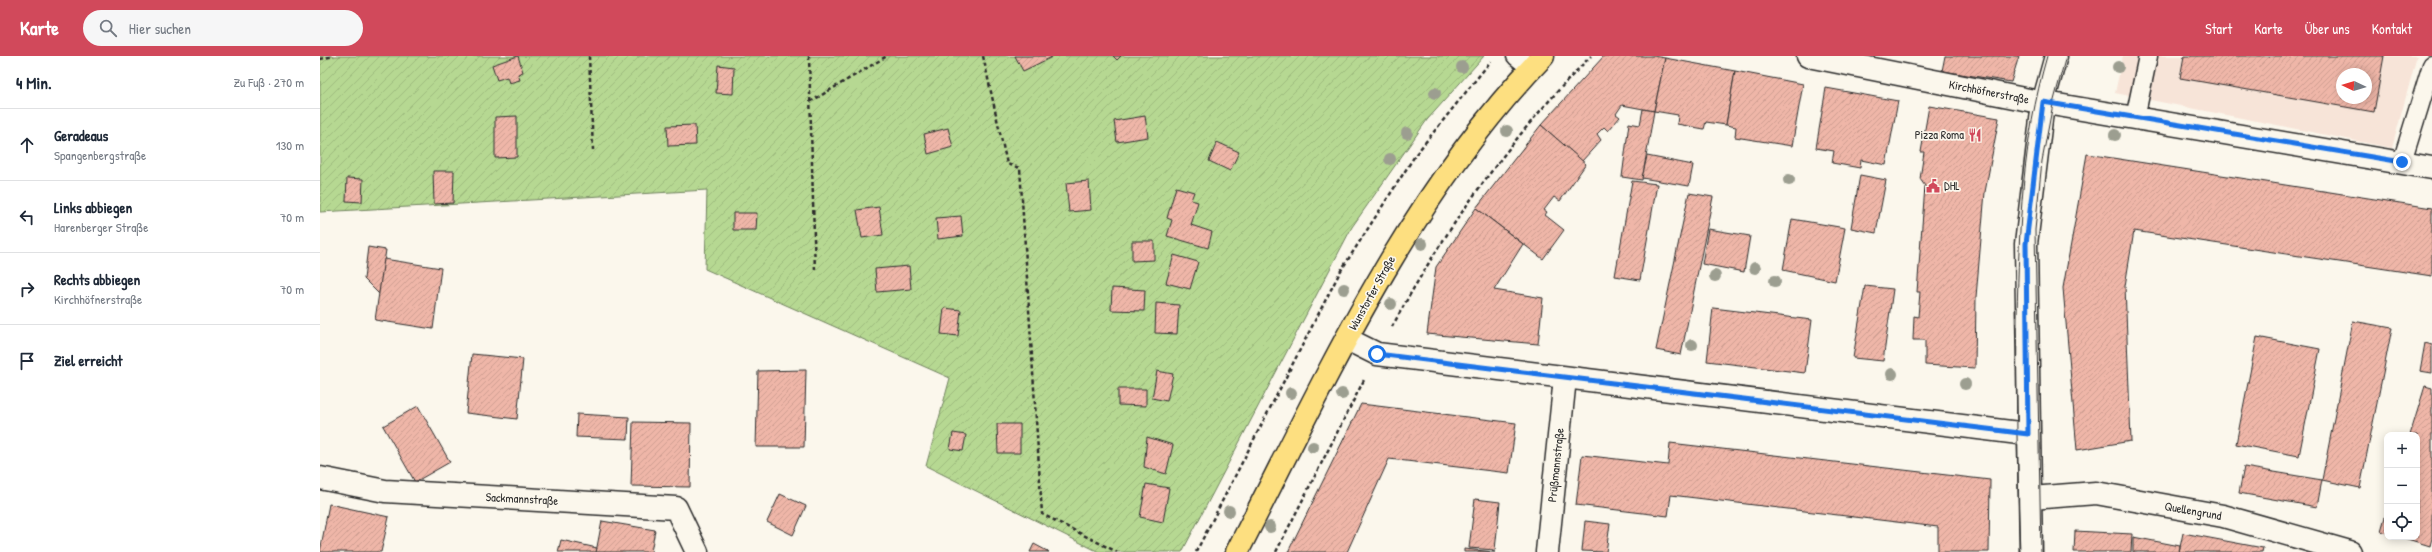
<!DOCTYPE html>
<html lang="de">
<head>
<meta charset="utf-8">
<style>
	:root { --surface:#fff; --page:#f6f6f7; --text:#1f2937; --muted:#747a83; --line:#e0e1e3; --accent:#d1495b }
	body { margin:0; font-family:"Patrick Hand",sans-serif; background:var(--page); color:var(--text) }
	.controls { position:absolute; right:12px; bottom:12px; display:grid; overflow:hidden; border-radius:8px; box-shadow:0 2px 10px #0003 }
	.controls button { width:36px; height:36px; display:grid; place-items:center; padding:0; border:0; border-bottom:1px solid var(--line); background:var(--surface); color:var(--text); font:20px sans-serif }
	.compass { position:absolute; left:2016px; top:12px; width:36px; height:36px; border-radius:50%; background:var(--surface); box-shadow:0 2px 10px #0003; rotate:274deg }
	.stop { position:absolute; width:12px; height:12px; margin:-9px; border:3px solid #1a73e8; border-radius:50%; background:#fff }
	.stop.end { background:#1a73e8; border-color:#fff; box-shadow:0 1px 4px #0008 }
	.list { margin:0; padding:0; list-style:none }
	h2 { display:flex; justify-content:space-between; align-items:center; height:52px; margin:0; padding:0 16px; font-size:17px }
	h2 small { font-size:13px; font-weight:400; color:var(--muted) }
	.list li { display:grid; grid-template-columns:26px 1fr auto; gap:12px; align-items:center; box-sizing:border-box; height:72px; padding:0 16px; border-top:1px solid var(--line) }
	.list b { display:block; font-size:15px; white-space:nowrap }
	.list p { margin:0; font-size:13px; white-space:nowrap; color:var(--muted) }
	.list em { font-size:13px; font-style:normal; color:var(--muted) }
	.icon { flex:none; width:22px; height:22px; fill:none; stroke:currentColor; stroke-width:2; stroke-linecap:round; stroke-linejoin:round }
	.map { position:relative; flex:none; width:2112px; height:496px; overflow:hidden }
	header { display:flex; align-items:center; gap:24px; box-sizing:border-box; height:56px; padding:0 20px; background:var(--accent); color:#fff }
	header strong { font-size:19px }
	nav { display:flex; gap:22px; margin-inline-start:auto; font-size:14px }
	.search { width:280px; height:36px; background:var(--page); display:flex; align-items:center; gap:10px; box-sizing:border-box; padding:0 14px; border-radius:22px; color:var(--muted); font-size:15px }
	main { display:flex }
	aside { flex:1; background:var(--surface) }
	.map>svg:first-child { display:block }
</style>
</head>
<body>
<header>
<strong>Karte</strong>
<div class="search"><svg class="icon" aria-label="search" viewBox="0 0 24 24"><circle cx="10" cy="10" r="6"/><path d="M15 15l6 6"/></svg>Hier suchen</div>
<nav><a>Start</a><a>Karte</a><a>Über uns</a><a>Kontakt</a></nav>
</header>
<main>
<aside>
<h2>4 Min.<small>Zu Fuß · 270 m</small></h2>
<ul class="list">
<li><svg class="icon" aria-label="ahead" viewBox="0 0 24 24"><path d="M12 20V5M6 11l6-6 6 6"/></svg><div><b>Geradeaus</b><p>Spangenbergstraße</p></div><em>130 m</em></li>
<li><svg class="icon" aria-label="left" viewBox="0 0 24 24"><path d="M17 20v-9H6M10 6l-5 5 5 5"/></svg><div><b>Links abbiegen</b><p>Harenberger Straße</p></div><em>70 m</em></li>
<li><svg class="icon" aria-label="right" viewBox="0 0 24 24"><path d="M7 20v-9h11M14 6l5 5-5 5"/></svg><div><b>Rechts abbiegen</b><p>Kirchhöfnerstraße</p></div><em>70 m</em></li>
<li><svg class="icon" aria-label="arrive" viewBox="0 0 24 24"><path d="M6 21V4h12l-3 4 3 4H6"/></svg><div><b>Ziel erreicht</b></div></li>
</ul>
</aside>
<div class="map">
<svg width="2112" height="496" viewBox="0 0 2112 496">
	<defs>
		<pattern id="garden-furrows" width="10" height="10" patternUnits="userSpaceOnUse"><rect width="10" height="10" fill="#b6d892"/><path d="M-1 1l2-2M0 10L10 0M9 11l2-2" fill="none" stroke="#9dba7e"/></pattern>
		<pattern id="building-hatch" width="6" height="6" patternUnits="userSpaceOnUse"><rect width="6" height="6" fill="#efb6a8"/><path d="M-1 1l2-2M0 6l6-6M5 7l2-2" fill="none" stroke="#cd9d91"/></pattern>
	</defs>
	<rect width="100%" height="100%" fill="#fbf7ec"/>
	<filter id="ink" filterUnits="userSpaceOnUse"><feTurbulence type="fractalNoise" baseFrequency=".025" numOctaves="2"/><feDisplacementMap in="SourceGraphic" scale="8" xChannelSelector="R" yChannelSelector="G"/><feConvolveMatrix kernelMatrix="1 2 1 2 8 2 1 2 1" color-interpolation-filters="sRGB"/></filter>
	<g filter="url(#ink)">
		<!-- built -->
		<path fill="#f7e4d8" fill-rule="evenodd" d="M1803 0H2097L2072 92 1795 37ZM2022 18H2046V42H2022Z"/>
		<!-- garden -->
		<path fill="url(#garden-furrows)" stroke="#70825e" d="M0 0H1164L1107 64 1032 171 862 496H779L606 410 630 322 385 213 387 134 0 156Z"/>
		<!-- building -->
		<g fill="url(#building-hatch)" stroke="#2b2b2b" fill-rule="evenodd">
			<path d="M198 0 203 16 198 18 200 24 189 27 187 21 177 24 172 9Z"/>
			<path d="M695 0H732V1L703 15Z"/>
			<path d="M793 0H801L797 4Z"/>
			<path d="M1284 0H1333L1345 2 1334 55 1302 49 1296 58 1300 61 1288 75 1284 71 1277 78 1281 84 1262 105 1221 69Z"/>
			<path d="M1625 0H1699L1691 26 1622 15Z"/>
			<path d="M1864 0H2064L2054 56 1860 22ZM2022 18H2046V42H2022Z"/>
			<path d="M1345 2 1415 15 1406 69 1386 66 1384 73 1357 68 1358 59 1334 55Z"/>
			<path d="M398 9 414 11 413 38 396 37Z"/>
			<path d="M1415 15 1483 28 1472 90 1415 81 1416 71 1406 69Z"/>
			<path d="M1506 32 1578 45 1566 109 1541 104 1540 112 1512 107 1514 95 1496 92Z"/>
			<path d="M1609 50 1679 62 1665 136 1656 241 1655 312 1605 309V284H1593L1594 260 1598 261 1600 236H1597L1605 130 1600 123 1604 96H1601Z"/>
			<path d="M1323 53 1334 55 1322 124 1302 121 1309 67 1320 69Z"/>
			<path d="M197 60V101L175 102V61Z"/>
			<path d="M825 60 828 81 797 86 794 65Z"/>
			<path d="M375 69 376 89 348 90 347 70Z"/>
			<path d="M1221 69 1266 108 1240 145 1234 141 1224 154 1227 156 1225 159 1244 174 1223 203 1156 152Z"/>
			<path d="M628 72 633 91 608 98 604 78Z"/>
			<path d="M897 86 919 96 910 115 889 105Z"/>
			<path d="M1767 98 2112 152V220L1814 175 1805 230 1811 385 1757 394 1743 232Z"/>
			<path d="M1327 100 1373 109 1369 130 1322 122Z"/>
			<path d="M113 115H134L133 147 114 148Z"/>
			<path d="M1540 119 1566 124 1556 177 1531 172Z"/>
			<path d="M27 122 43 123 42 146 26 145Z"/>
			<path d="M769 125 771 154 749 156 746 127Z"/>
			<path d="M1312 125 1337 128 1320 224 1295 220Z"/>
			<path d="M856 131 874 136 871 144 878 146 871 169 892 176 888 192 847 180 852 164 847 162Z"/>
			<path d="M1369 137 1393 141 1361 299 1336 294Z"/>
			<path d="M559 151 563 179 542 182 537 154Z"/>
			<path d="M1156 152 1203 188 1174 234 1223 242 1218 288 1107 278 1116 211Z"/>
			<path d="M413 157H437L436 174H413Z"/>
			<path d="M641 160 643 180 618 183 616 162Z"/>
			<path d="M1472 163 1525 172 1515 225 1463 214Z"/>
			<path d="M1388 173 1430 180 1424 216 1382 208Z"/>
			<path d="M812 185H834V204L812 205Z"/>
			<path d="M48 191 66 194 59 238 44 223Z"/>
			<path d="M854 199 878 206 870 233 846 227Z"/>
			<path d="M64 203 121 212 113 273 55 264Z"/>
			<path d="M589 210 591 233 557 236 555 213Z"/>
			<path d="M1545 230 1573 233 1563 305 1533 302Z"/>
			<path d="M792 232 825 234 824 255 791 254Z"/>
			<path d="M836 247 859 249 857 278 835 277Z"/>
			<path d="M624 252 641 254 638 280 621 278Z"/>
			<path d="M1393 252 1492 264 1485 317 1387 305Z"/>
			<path d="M2033 265 2072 272 2040 432 2002 424Z"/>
			<path d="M1937 281 2000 293 1979 400 1916 388Z"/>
			<path d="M2105 287 2112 289V317L2100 315Z"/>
			<path d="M152 298 203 303 197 363 146 357Z"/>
			<path d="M486 314 484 391H436L438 315Z"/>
			<path d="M837 315 853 318 847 345 832 342Z"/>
			<path d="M2105 330 2112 332V482L2110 490 2081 481H2097V379H2090Z"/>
			<path d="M798 333H826V350L798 349Z"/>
			<path d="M1041 348 1196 367 1189 417 1069 403 1027 496H968Z"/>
			<path d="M98 350 130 406 95 426 63 370Z"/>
			<path d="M257 358 309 361 308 383 256 381Z"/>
			<path d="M313 366 371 367 370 431 311 430Z"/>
			<path d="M677 368H700V397H678Z"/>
			<path d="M633 377 646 379 643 395 630 393Z"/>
			<path d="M827 381 853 389 846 418 824 411Z"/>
			<path d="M1350 387 1670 424 1669 496H1618V471L1351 439 1348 460 1256 449 1262 399 1348 409Z"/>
			<path d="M1924 411 2002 424 1997 451 1919 437Z"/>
			<path d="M826 428 849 432 843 466 820 461Z"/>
			<path d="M460 438 486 450 473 479 447 466Z"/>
			<path d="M1155 443 1180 446 1175 494 1149 492Z"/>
			<path d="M9 448 69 461 61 496H0Z"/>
			<path d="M2067 454V477L2061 475Z"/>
			<path d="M282 465 335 474 331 496H276Z"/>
			<path d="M1265 465 1290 468 1286 496 1262 495Z"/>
			<path d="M1755 475 1812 478 1811 496H1754Z"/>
			<path d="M1863 477 1943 492 1942 496H1859Z"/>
			<path d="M1813 481 1860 490 1859 496H1813Z"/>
			<path d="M241 484 277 492 276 496H238Z"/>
			<path d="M714 488 729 496H710Z"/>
			<path d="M1144 493 1175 496H1144Z"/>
		</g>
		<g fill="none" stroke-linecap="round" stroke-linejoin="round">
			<!-- lane casing -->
			<g stroke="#2b2b2b" stroke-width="21">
				<g id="lane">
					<path d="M1196 0 1211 12"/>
					<path d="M1815 62 1828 0"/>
					<path d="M2082 106 2112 9"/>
				</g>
			</g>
			<!-- street casing -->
			<g stroke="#2b2b2b" stroke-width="25">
				<g id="street">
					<path d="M1488 0 1714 45 2112 112"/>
					<path d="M1027 283 1057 298 1707 378"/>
					<path d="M0 422 65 435 356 452 377 496"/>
					<path d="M1711 442 1776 437 1903 460 2030 496"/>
					<path d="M1227 496 1245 322"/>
					<path d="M1711 496 1706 188 1723 47 1736 0"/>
				</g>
			</g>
			<!-- primary casing -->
			<g stroke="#2b2b2b" stroke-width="25">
				<path id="primary" d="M917 496C1005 324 1087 141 1223 0"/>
			</g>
			<!-- path -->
			<g stroke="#2b2b2b" stroke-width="2.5" stroke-dasharray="4 3" stroke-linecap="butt">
				<path d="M269 0 273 94"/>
				<path d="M489 0 495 217"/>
				<path d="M663 0 687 108 700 112 722 458 797 496"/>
				<path d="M0 3 14 0"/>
				<path d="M490 46 567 0"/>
				<path d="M1072 271C1125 172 1192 80 1271 0"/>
				<path d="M876 496 1020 216 1096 98 1171 5"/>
				<path d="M956 496 1044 324"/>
			</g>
			<!-- lane -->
			<use href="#lane" stroke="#fbf7ec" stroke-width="18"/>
			<!-- street -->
			<use href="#street" stroke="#fbf7ec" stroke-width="22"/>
			<!-- primary -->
			<use href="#primary" stroke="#fddf80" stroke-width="22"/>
			<!-- tram -->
			<g stroke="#2b2b2b" stroke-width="1">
				<path d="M1700 496C1697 417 1696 339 1697 260 1699 171 1702 87 1727 0"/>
				<path d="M1721 496 1715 174 1722 105 1733 48 1746 0"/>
			</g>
		</g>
		<!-- trees -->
		<g fill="#9c9e90">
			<circle cx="1142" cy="11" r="6"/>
			<circle cx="1798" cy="11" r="6"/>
			<circle cx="1115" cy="37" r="6"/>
			<circle cx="1187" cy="75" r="6"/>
			<circle cx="1087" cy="77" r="6"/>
			<circle cx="1795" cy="79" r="6"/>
			<circle cx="1070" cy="103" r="6"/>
			<circle cx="1469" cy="124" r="6"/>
			<circle cx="1102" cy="188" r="6"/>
			<circle cx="1435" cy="212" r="6"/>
			<circle cx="1395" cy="220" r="6"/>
			<circle cx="1455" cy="225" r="6"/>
			<circle cx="1024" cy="233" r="6"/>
			<circle cx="1071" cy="248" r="6"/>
			<circle cx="1372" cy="289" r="6"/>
			<circle cx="1572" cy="318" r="6"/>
			<circle cx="1645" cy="328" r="6"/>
			<circle cx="971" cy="337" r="6"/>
			<circle cx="1022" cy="338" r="6"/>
			<circle cx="993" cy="391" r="6"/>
			<circle cx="909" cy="455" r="6"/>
			<circle cx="950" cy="471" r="6"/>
		</g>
	</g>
	<g fill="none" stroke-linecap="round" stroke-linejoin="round" filter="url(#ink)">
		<!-- route -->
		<path stroke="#1a73e8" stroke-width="5" d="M1057 298 1708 378 1706 188 1723 46 2082 106"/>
	</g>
	<!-- icons -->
	<defs>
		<g id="restaurant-bare" transform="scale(1.08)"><path d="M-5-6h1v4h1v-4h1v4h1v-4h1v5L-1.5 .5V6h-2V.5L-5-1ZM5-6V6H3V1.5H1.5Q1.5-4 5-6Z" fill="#d1495b" stroke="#fbf7ec" stroke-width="2.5" paint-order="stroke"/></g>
		<g id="civic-bare" transform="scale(1.08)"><path d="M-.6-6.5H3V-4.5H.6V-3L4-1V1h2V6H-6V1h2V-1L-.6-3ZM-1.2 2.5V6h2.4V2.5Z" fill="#d1495b" stroke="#fbf7ec" stroke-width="2.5" paint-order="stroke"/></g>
	</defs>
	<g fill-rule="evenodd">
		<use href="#restaurant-bare" x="1655" y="79"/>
		<use href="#civic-bare" x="1613" y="130"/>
	</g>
	<g text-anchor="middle" stroke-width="3.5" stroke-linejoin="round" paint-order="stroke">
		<!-- street labels -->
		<g font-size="12" fill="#2b2b2b" stroke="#fbf7ec">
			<text transform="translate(1669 36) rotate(11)" y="4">Kirchhöfnerstraße</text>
			<text transform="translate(1052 237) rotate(-61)" y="4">Wunstorfer Straße</text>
			<text transform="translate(1236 409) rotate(-84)" y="4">Prüßmannstraße</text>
			<text transform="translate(202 443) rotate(3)" y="4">Sackmannstraße</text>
			<text transform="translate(1873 455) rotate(10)" y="4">Quellengrund</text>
		</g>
		<!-- poi labels -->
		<g font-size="12" fill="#2b2b2b" stroke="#fbf7ec" text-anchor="end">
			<text x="1644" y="83">Pizza Roma</text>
			<text x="1624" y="134" text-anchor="start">DHL</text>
		</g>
	</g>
</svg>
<div class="controls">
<button>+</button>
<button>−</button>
<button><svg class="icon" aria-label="locate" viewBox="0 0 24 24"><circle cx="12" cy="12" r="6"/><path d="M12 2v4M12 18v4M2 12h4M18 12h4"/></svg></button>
</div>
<svg class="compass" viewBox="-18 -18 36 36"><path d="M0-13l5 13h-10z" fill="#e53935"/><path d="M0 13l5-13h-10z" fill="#747a83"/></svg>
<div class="stop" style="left:1057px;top:298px"></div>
<div class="stop end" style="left:2082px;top:106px"></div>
</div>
</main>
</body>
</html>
